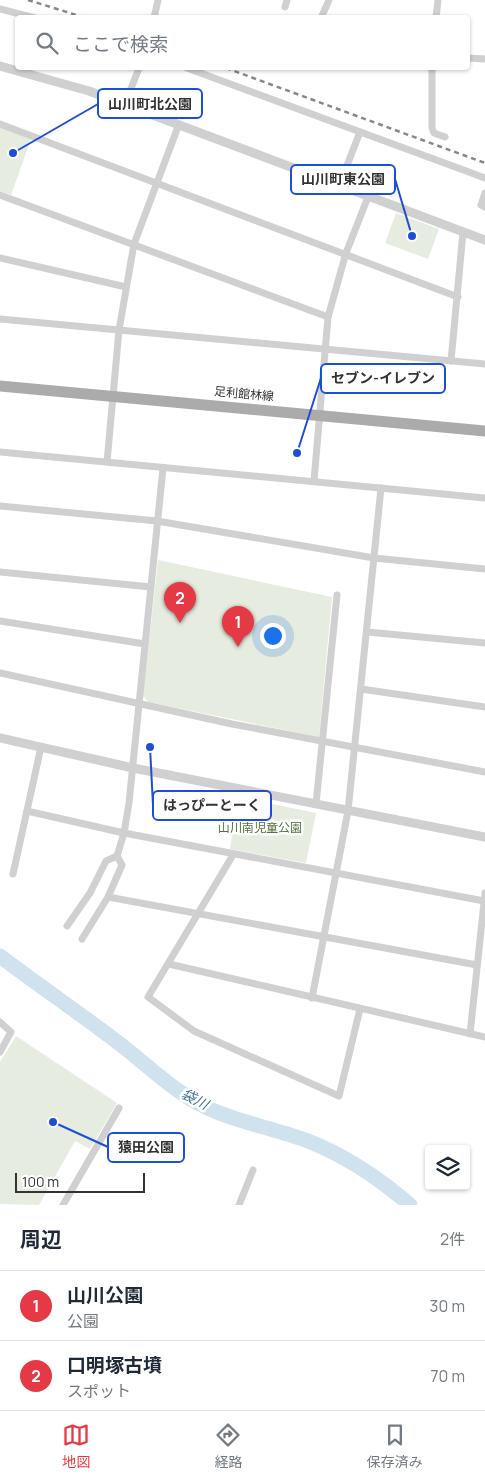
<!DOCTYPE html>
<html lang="ja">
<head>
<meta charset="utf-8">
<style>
	:root { --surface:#fff; --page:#f6f6f7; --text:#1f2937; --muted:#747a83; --line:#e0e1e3; --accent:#e63946 }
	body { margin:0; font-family:Manrope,"Noto Sans JP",sans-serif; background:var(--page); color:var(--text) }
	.controls { position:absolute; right:15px; bottom:15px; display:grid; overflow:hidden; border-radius:5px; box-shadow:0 1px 4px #0004 }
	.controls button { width:45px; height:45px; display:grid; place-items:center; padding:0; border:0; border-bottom:1px solid var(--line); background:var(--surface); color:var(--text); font:25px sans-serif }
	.scale { position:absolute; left:15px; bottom:12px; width:130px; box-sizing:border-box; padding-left:5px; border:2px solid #333; border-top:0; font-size:14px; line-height:18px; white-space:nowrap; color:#333; -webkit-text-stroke:4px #fff; paint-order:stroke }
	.you { position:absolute; left:272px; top:635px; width:18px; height:18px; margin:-12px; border:4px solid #fff; border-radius:50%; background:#1a73e8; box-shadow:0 0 0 8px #1a73e833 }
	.badge { display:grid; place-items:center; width:32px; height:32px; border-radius:50%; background:var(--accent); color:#fff; font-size:16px; font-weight:700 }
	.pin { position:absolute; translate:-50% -41px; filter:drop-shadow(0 1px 2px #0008) }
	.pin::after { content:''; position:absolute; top:26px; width:18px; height:15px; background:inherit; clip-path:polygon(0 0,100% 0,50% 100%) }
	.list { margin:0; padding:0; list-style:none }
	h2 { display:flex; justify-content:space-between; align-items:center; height:65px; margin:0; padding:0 20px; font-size:21px }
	h2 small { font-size:16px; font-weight:400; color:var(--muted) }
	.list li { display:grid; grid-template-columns:32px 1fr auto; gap:15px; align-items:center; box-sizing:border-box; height:70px; padding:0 20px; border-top:1px solid var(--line) }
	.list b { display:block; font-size:19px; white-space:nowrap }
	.list p { margin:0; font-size:16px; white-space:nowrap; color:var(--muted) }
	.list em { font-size:16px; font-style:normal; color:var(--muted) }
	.icon { flex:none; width:28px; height:28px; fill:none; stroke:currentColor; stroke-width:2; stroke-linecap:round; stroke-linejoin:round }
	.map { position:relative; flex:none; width:485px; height:1205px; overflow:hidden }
	.search { position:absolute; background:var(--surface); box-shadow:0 1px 4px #0004; left:15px; right:15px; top:15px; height:55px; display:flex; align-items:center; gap:12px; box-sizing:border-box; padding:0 18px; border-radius:5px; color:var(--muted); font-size:19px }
	.sheet { height:205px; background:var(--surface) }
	nav { display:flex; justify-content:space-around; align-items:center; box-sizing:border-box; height:70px; border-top:1px solid var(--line); background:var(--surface); font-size:14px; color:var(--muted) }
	nav a { display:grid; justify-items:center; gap:2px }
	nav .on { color:var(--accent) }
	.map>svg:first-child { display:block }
</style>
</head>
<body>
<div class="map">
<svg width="485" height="1205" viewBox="0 0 485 1205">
	<rect width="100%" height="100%" fill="#fff"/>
	<!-- green -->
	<g fill="#e6ecdf">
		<path d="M0 127 31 139 11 195 0 191Z"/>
		<path d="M396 213 439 229 428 259 385 243Z"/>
		<path d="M158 560 332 597 319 737 148 702 143 696Z"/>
		<path d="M238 797 316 813 306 863 230 849Z"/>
		<path d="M16 1036 117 1103 90 1149 75 1141 39 1205 0 1204V1062Z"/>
	</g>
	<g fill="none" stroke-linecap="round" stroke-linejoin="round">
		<!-- river -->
		<path stroke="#cfe2ee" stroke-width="15" d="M0 956C38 985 78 1012 116 1041 143 1061 165 1084 194 1101 229 1121 271 1127 308 1141 346 1156 379 1178 410 1205"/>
		<!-- minor -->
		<g stroke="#d0d0d0" stroke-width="7">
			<path d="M285 7 287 0"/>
			<path d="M0 9 35 18"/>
			<path d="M154 18 158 0"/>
			<path d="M321 18 329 0"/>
			<path d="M436 18 438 0"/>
			<path d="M468 58 485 59"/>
			<path d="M187 68 485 178"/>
			<path d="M432 68V128L434 133 445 137"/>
			<path d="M125 104 139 68"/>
			<path d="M0 124 458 297"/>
			<path d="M339 186 360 132"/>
			<path d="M485 193 481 205 485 207"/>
			<path d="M0 195 328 317"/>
			<path d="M0 258 126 287"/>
			<path d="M0 319 485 364"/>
			<path d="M451 361 463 232"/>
			<path d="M0 452 485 498"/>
			<path d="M107 462 119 330 134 244 179 124"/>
			<path d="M314 481 328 317 346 253 368 197"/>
			<path d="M0 506 157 521 374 558 485 569"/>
			<path d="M0 572 151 587"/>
			<path d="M0 621 145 644"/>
			<path d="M367 632 485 643"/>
			<path d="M0 673 232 724 485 772"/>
			<path d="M361 689 485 707"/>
			<path d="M316 804 337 595"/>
			<path d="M27 811 124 833 484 901"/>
			<path d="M233 855 148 997 194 1031 339 1096 360 1009"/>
			<path d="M13 874 41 747"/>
			<path d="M108 897 477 965"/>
			<path d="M67 926 90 893 106 861 117 856"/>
			<path d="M82 939 108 897 122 865 117 856 124 833 129 803 163 468"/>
			<path d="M169 964 485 1037"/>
			<path d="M312 998 348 811 381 488"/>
			<path d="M0 1022 11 1032 0 1052"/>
			<path d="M470 1034 485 893"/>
			<path d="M63 1205 119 1108"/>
			<path d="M239 1205 253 1170"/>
		</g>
		<!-- tertiary -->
		<g stroke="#d0d0d0" stroke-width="9">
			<path d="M0 66 89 91 485 240"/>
			<path d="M0 738 133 768 485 837"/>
		</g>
		<!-- primary -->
		<path stroke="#ababab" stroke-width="11" d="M0 386 485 431"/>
		<!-- rail -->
		<g stroke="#888" stroke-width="2.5" stroke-dasharray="5 4" stroke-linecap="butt">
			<path d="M28 0 86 18"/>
			<path d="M226 68 485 163"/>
		</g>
	</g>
	<g text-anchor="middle" stroke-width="5" stroke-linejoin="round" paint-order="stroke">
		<!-- street labels -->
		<g font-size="12" fill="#333" stroke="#fff">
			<text transform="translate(244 394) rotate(5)" y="4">足利館林線</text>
		</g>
		<!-- park labels -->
		<g font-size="12" fill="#56703f" stroke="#fff">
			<text x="260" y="832">山川南児童公園</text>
		</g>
		<!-- water labels -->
		<g font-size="14" font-style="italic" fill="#3f7597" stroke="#fff">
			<text transform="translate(195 1099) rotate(27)" y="5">袋川</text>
		</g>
	</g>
	<!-- callouts -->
	<path fill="none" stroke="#1d4ed8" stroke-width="2" d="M13 153L98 104M412 236L395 179M297 453L321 378M150 747L153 805M53 1122L108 1147"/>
	<g fill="#1d4ed8" stroke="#fff" stroke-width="2">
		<circle cx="13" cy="153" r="5"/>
		<circle cx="412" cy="236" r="5"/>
		<circle cx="297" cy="453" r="5"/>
		<circle cx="150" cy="747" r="5"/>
		<circle cx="53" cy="1122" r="5"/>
	</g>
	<g fill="#fff" stroke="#1d4ed8" stroke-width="2">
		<rect x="98" y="89" width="104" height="29" rx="5"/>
		<rect x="291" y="165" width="104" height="29" rx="5"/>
		<rect x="321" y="364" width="124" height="29" rx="5"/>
		<rect x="153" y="791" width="118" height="29" rx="5"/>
		<rect x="108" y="1133" width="76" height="29" rx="5"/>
	</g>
	<g font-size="14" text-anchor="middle" font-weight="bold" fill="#333">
		<text x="150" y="109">山川町北公園</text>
		<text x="343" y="184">山川町東公園</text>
		<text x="383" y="383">セブン-イレブン</text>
		<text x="212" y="810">はっぴーとーく</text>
		<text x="146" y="1152">猿田公園</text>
	</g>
</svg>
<div class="controls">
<button><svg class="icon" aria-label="layers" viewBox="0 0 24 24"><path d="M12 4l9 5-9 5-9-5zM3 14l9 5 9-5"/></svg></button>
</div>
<div class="scale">100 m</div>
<div class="you"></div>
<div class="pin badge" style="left:238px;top:647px">1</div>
<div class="pin badge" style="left:180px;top:623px">2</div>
<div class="search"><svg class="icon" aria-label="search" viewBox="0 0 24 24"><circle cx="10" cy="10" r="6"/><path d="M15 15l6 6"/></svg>ここで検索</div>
</div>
<section class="sheet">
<h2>周辺<small>2件</small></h2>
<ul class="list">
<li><span class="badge">1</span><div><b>山川公園</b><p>公園</p></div><em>30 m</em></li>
<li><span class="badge">2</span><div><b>口明塚古墳</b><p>スポット</p></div><em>70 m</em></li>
</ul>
</section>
<nav>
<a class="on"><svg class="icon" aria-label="map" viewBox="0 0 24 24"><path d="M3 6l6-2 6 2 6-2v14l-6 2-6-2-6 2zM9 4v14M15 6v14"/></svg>地図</a>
<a><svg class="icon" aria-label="directions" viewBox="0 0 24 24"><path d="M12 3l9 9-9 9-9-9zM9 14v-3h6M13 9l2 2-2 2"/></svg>経路</a>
<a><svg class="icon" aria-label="saved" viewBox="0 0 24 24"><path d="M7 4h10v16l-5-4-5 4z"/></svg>保存済み</a>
</nav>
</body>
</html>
